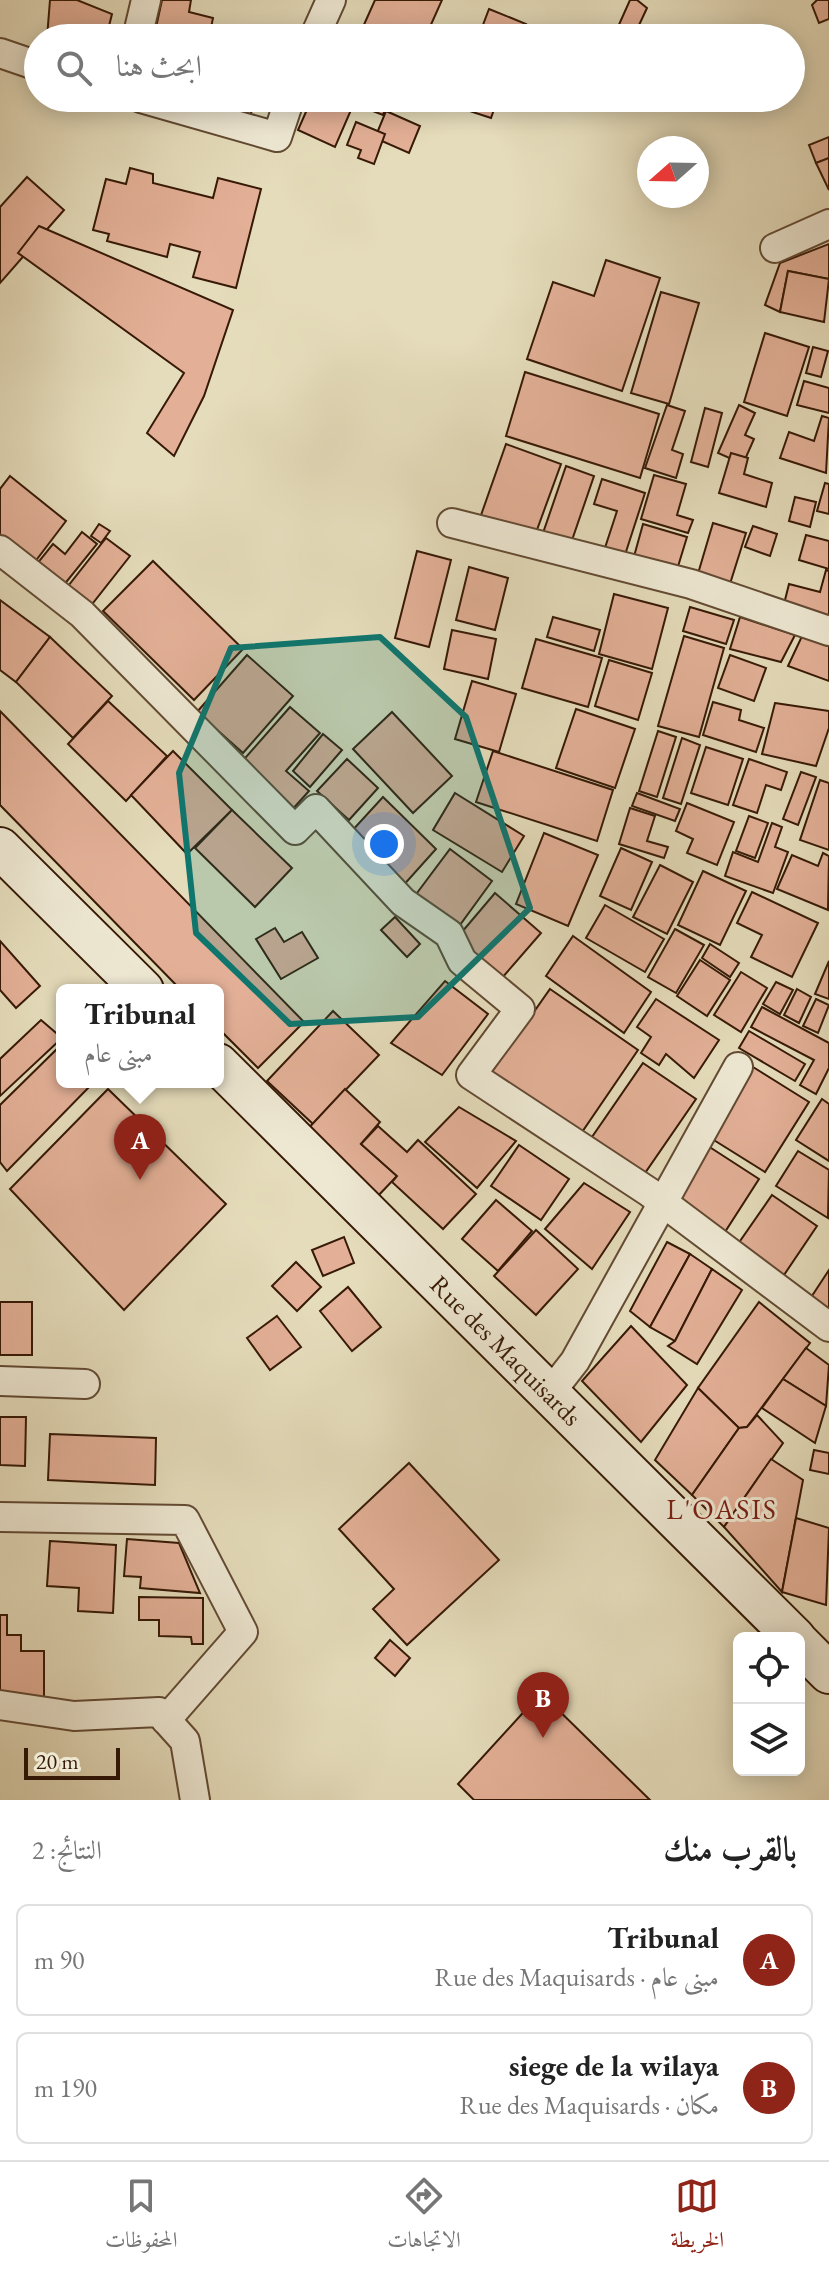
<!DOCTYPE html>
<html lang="ar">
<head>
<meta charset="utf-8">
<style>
	:root { --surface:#fff; --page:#f6f6f6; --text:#222; --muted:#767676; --line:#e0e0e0; --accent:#8f2418 }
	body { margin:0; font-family:"EB Garamond",Amiri,serif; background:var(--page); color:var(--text); direction:rtl }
	.controls { position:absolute; right:24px; bottom:24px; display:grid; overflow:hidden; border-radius:12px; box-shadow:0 4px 20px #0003 }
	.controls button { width:72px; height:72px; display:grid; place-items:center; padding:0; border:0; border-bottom:2px solid var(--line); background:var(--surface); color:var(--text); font:40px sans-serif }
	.compass { position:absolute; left:637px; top:136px; width:72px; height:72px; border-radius:50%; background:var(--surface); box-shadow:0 4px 20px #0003; rotate:250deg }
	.scale { position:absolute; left:24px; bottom:20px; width:96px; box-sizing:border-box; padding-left:8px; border:4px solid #361906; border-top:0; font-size:22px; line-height:28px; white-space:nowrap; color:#361906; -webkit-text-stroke:6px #eee8d3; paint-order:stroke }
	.you { position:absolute; left:384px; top:844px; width:28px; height:28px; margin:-20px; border:6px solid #fff; border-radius:50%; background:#1a73e8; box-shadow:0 0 0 12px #1a73e833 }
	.badge { display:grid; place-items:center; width:52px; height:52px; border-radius:50%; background:var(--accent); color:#fff; font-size:26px; font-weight:700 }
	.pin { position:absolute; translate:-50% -66px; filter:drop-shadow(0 2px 4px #0008) }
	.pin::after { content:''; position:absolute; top:42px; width:28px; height:24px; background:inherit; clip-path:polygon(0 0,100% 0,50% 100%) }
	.popup { position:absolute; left:56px; top:984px; width:168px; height:104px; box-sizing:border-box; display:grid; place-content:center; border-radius:12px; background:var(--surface); filter:drop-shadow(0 2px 6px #0005); font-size:26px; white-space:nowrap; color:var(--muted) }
	.popup b { font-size:30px; color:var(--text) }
	.popup::after { content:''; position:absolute; left:50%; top:100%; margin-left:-16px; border:16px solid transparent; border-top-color:var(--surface) }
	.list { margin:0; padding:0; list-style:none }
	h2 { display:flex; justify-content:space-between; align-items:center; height:104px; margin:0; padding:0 32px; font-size:34px }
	h2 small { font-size:26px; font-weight:400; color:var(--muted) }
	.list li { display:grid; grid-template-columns:52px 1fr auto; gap:24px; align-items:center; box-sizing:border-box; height:112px; margin:0 16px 16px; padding:0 16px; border:2px solid var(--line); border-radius:12px }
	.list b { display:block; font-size:30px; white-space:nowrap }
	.list p { margin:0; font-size:26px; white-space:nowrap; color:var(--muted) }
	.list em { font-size:26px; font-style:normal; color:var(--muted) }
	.icon { flex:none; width:44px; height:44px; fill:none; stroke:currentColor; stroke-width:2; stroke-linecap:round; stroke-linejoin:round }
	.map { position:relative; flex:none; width:829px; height:1800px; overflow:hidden; direction:ltr }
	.search { position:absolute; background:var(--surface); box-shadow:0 4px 20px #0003; left:24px; right:24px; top:24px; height:88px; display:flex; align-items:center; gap:20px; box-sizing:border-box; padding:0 28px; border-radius:44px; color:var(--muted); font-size:30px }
	.sheet { height:360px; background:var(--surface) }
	nav { display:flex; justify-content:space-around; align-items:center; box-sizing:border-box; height:112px; border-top:2px solid var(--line); background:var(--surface); font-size:22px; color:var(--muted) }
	nav a { display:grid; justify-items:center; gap:4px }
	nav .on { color:var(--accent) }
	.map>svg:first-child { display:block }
</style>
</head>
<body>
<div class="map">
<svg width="829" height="1800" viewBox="0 0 829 1800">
	<rect width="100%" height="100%" fill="#e5dcbb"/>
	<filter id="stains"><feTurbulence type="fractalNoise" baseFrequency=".0025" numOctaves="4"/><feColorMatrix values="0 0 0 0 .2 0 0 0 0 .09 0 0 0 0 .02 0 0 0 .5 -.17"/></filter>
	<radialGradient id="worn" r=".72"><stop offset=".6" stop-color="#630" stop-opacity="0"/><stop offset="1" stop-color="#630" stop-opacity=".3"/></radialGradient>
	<!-- building -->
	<g fill="#e3b097" stroke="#361906" stroke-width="2">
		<path d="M50 0H77L112 14 106 38H47Z"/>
		<path d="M162 0H191L189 12 213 18 209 38H181L155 32Z"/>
		<path d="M375 0H442L425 38H358Z"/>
		<path d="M630 0H637L647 8 633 38H613Z"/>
		<path d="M817 0H829V19L819 23 812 5Z"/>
		<path d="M489 9 526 24 520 38H478Z"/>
		<path d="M201 98H255L250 117 200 105Z"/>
		<path d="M312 98H323L351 110 335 147 298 130Z"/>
		<path d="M339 98H389L383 115Z"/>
		<path d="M454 98H498L491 118 451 105Z"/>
		<path d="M386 111 420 126 409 153 375 138Z"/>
		<path d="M356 122 385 134 374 164 358 158 361 150 347 145Z"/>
		<path d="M829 137V158L816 163 809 145Z"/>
		<path d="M829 158V190L816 163Z"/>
		<path d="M130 168 153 174V183L213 198 218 178 261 189 236 288 193 277 200 252 170 244 167 257 107 241 109 234 93 230 106 179 126 184Z"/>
		<path d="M27 177 64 210 0 283V207Z"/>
		<path d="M39 226 233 310 204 396 174 456 147 433 184 373 18 253Z"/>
		<path d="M829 244V279L788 271 780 312 765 305 780 263Z"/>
		<path d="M606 260 660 278 622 391 527 359 553 282 594 296Z"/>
		<path d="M788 271 829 279 824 322 780 312Z"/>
		<path d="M661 292 699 303 669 404 631 393Z"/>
		<path d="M765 333 809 347 787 416 744 402Z"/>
		<path d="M813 347 828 351 821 377 806 373Z"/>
		<path d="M525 372 659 414 640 478 506 436Z"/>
		<path d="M804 381 829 388V413L797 405Z"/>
		<path d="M667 405 685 411 672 450 683 454 676 478 645 468Z"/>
		<path d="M739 405 755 413 745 435 754 439 743 464 718 453Z"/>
		<path d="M705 408 722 413 708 467 691 462Z"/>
		<path d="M822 416 829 418 826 473 780 458 789 432 814 441Z"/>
		<path d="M506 444 561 464 534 538 480 518Z"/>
		<path d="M731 453 748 458 744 474 772 483 766 507 719 493Z"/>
		<path d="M566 466 594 476 570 546 542 536Z"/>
		<path d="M654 475 686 484 677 515 693 520 688 533 641 519Z"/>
		<path d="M10 476 66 521 34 563 0 537V489Z"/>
		<path d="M602 479 645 493 623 561 603 554 617 511 594 504Z"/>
		<path d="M825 483 829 484V514L817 511Z"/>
		<path d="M795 497 816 502 810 527 789 521Z"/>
		<path d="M713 523 746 533 729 587 697 577Z"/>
		<path d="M99 524 110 531 101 543 91 536Z"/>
		<path d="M643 524 687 537 676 573 633 560Z"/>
		<path d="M753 526 777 534 770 556 745 547Z"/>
		<path d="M82 532 97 544 63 586 36 565 53 544 65 554Z"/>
		<path d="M806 535 829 541V569L799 560Z"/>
		<path d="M106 538 130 556 89 608 65 590Z"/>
		<path d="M417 551 451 560 429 647 395 638Z"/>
		<path d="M153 561 243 649 194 700 103 611Z"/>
		<path d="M469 567 508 578 495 630 456 620Z"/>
		<path d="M826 570 829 571V616L784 604 789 584 820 592Z"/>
		<path d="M614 594 668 608 652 669 599 654Z"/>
		<path d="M0 600 50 637 16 682 0 670Z"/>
		<path d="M690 607 734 620 726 644 683 631Z"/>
		<path d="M553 617 600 630 594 651 547 637Z"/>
		<path d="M740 617 795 635 781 662 730 649Z"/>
		<path d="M452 630 496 639 488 679 444 669Z"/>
		<path d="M803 634 829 644V681L788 666Z"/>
		<path d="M684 636 724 648 699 737 658 726Z"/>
		<path d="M50 637 112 696 73 738 16 682Z"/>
		<path d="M536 639 602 658 588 707 522 688Z"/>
		<path d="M247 655 293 696 243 753 197 712Z"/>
		<path d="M730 655 766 668 754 701 718 688Z"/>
		<path d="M609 660 652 673 638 720 595 706Z"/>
		<path d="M472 681 516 694 499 752 455 739Z"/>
		<path d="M108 701 167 756 126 801 68 744Z"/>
		<path d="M713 702 741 710 739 720 764 728 756 752 703 735Z"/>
		<path d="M775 703 829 711V728L816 766 762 754Z"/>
		<path d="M290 707 320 733 286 771 309 791 291 811 239 765Z"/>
		<path d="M576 709 635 729 615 788 556 768Z"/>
		<path d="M0 711 304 1022 258 1068 218 1028V990H181L0 805Z"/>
		<path d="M392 712 452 776 413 813 353 749Z"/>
		<path d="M658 731 676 737 657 797 639 791Z"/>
		<path d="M323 734 342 750 310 787 293 771Z"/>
		<path d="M682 738 700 745 681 804 663 798Z"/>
		<path d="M706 747 743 759 728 805 691 793Z"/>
		<path d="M173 751 232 810 187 854 131 795Z"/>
		<path d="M493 751 613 790 597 841 476 802Z"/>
		<path d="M347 759 378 788 349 820 317 791Z"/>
		<path d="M749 759 787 772 781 790 766 785 757 813 733 805Z"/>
		<path d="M801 772 816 777 798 825 783 819Z"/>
		<path d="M820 780 829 783V850L800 840Z"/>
		<path d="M455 793 524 836 502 872 433 830Z"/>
		<path d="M637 793 680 809 675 821 632 806Z"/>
		<path d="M383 797 436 849 401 888 350 833Z"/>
		<path d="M687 803 734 822 717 865 687 853 693 839 676 831Z"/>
		<path d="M630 808 655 816 647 841 668 847 664 858 619 844Z"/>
		<path d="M232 810 292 868 255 907 195 848Z"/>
		<path d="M749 816 768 823 755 858 736 851Z"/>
		<path d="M772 823 782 827 775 847 788 852 773 893 725 876 733 852 758 862Z"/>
		<path d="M544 833 598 855 568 926 516 904Z"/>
		<path d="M621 848 652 862 631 910 600 896Z"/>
		<path d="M450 849 492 881 457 929 414 897Z"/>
		<path d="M823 853 829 856 828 910 777 889 792 855 818 866Z"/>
		<path d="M660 865 693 882 667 934 633 917Z"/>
		<path d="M703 871 746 891 720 945 678 925Z"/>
		<path d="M752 892 818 923 792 977 751 957 762 935 737 923Z"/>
		<path d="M495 893 541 933 502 978 456 939Z"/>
		<path d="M605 905 664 939 645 972 586 938Z"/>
		<path d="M395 917 420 944 407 957 381 930Z"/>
		<path d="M275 928 284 942 302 932 318 958 281 979 256 939Z"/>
		<path d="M675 929 704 945 676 993 648 977Z"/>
		<path d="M573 936 651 992 624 1033 546 976Z"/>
		<path d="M0 941 40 986 16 1008 0 990Z"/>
		<path d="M710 944 739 963 730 977 702 958Z"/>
		<path d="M700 960 730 980 707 1016 677 996Z"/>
		<path d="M829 961V999L815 994Z"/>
		<path d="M741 972 767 988 741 1032 714 1015Z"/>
		<path d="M445 981 488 1014 442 1075 391 1043Z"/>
		<path d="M776 982 793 990 780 1014 763 1004Z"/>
		<path d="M550 989 638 1050 580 1135 491 1073Z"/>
		<path d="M797 989 811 997 799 1023 784 1015Z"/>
		<path d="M656 999 719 1040 694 1078 666 1054 659 1065 641 1053 651 1037 637 1027Z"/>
		<path d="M816 999 829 1005 818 1033 803 1026Z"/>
		<path d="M762 1007 829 1043V1068L816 1094 800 1085 814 1060 751 1027Z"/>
		<path d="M333 1011 379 1055 313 1124 267 1081Z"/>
		<path d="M41 1020 62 1038 0 1096V1059Z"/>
		<path d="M749 1031 805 1064 795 1081 739 1048Z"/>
		<path d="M62 1044V1082H94L7 1171 0 1162V1105Z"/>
		<path d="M643 1063 696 1099 645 1173 592 1137Z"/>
		<path d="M753 1067 809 1102 765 1172 709 1137Z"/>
		<path d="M108 1089 226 1204 124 1310 10 1189Z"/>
		<path d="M345 1089 380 1122 361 1144 397 1176 375 1199 304 1133Z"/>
		<path d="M822 1099 829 1104V1161L796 1140Z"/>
		<path d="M459 1107 516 1141 477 1188 425 1142Z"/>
		<path d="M378 1126 407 1152 418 1140 476 1194 443 1229 392 1182 397 1176 361 1144Z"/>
		<path d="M519 1145 569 1179 541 1220 491 1186Z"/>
		<path d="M708 1146 759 1179 723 1235 672 1202Z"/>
		<path d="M798 1151 829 1170 828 1218 776 1186Z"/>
		<path d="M584 1183 630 1212 592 1269 545 1229Z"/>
		<path d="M772 1195 817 1226 784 1275 738 1244Z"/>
		<path d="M496 1200 532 1231 498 1271 462 1239Z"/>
		<path d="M536 1230 578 1269 536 1315 494 1276Z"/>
		<path d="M344 1237 354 1263 323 1276 312 1250Z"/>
		<path d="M667 1242 690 1254 650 1327 630 1311Z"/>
		<path d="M690 1254 712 1269 675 1341 650 1327Z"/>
		<path d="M296 1262 321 1287 297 1311 272 1286Z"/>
		<path d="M712 1269 742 1290 697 1364 668 1346 675 1341Z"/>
		<path d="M829 1270V1316L808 1302Z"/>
		<path d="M348 1287 381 1327 352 1351 320 1311Z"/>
		<rect x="0" y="1302" width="32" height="53"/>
		<path d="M759 1302 810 1343 747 1427 739 1428 698 1388Z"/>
		<path d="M277 1316 301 1347 270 1370 247 1338Z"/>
		<path d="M631 1326 687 1385 641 1442 582 1381Z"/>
		<path d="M806 1348 829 1365 826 1406 783 1379Z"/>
		<path d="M783 1379 826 1406 815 1443 762 1408Z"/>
		<path d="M698 1388 739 1428 692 1495 655 1460Z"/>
		<path d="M757 1415 783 1443 724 1527 692 1495 739 1428 747 1427Z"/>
		<path d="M0 1417H26L25 1466 0 1465Z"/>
		<path d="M50 1434 156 1438 155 1485 48 1480Z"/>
		<path d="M814 1450 829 1453V1474L810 1470Z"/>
		<path d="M771 1459 803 1480 782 1592 724 1527Z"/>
		<path d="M409 1463 499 1560 407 1645 373 1609 394 1589 339 1529Z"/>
		<path d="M796 1518 829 1528 826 1605 782 1592Z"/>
		<path d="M127 1539 179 1543 200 1593 140 1588 141 1577 124 1576Z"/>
		<path d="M50 1541 116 1545 113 1613 78 1611 79 1588 47 1586Z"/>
		<path d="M139 1597 203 1598V1644H192L191 1637 159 1636V1620H139Z"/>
		<path d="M0 1615H7V1635H21V1651H44V1699H0Z"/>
		<path d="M390 1640 410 1658 395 1676 375 1658Z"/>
		<path d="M541 1693 650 1800H474L458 1784Z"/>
	</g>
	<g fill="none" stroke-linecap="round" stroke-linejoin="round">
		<!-- minor casing -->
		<g stroke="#624a33" stroke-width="32">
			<g id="minor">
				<path d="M137 38 146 0"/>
				<path d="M314 38 331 0"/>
				<path d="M0 53 38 66"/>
				<path d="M141 98 277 137 290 98"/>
				<path d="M775 248 829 224"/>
				<path d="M452 523 691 584 829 631"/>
				<path d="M0 550 82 614 295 830 316 809 403 902 449 934 462 961 520 1009 471 1075 649 1192 829 1327"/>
				<path d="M0 1381 85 1384"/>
				<path d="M550 1393 575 1361 738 1067"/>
				<path d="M0 1517 185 1520 243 1632 166 1720"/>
				<path d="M0 1705 74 1716 159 1712 185 1741 195 1800"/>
			</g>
		</g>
		<!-- secondary casing -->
		<g stroke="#361906" stroke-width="44">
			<g id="secondary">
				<path d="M0 848 143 990"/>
				<path id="s1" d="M218 1064 795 1638"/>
				<path d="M799 1643 829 1673"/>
			</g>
		</g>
		<!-- minor -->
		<use href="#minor" stroke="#eee8d3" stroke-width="28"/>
		<!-- secondary -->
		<use href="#secondary" stroke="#eee8d3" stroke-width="40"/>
	</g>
	<!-- marked area -->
	<path fill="#0f766e" fill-opacity="0.2" stroke="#0f766e" stroke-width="6" stroke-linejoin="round" d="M380 637 466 717 530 908 418 1017 290 1024 196 933 179 773 231 648Z"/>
	<g text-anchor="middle" stroke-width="6" stroke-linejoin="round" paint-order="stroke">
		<!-- street labels -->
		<g font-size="26" fill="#361906" stroke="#eee8d3">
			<text dy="9" stroke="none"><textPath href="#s1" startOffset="406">Rue des Maquisards</textPath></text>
		</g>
		<!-- neighbourhood labels -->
		<g font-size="28" letter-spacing="2" fill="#7a1f14" stroke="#eee8d3">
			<text x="722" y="1519">L'OASIS</text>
		</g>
	</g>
	<rect width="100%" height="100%" filter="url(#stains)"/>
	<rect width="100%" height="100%" fill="url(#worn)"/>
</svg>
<div class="controls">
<button><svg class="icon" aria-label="locate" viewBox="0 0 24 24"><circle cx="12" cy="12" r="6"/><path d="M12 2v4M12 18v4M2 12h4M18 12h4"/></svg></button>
<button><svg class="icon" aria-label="layers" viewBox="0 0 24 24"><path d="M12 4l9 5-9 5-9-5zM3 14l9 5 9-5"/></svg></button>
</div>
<svg class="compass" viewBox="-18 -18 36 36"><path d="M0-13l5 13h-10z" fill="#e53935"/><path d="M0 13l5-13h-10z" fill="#767676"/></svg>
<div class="scale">20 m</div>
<div class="you"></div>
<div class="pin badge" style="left:140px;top:1180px">A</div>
<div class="popup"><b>Tribunal</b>مبنى عام</div>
<div class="pin badge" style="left:543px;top:1738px">B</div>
<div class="search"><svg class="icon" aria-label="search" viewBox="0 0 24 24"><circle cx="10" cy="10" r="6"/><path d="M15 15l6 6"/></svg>ابحث هنا</div>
</div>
<section class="sheet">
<h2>بالقرب منك<small>النتائج: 2</small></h2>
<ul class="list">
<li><span class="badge">A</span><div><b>Tribunal</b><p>مبنى عام · Rue des Maquisards</p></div><em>90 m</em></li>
<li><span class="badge">B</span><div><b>siege de la wilaya</b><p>مكان · Rue des Maquisards</p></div><em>190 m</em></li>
</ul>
</section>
<nav>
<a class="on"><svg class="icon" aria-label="map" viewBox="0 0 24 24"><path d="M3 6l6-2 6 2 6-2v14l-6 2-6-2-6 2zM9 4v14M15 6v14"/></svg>الخريطة</a>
<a><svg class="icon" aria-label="directions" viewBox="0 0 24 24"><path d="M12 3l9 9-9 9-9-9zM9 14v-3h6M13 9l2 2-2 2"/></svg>الاتجاهات</a>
<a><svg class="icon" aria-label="saved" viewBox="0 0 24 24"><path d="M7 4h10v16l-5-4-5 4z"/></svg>المحفوظات</a>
</nav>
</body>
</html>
